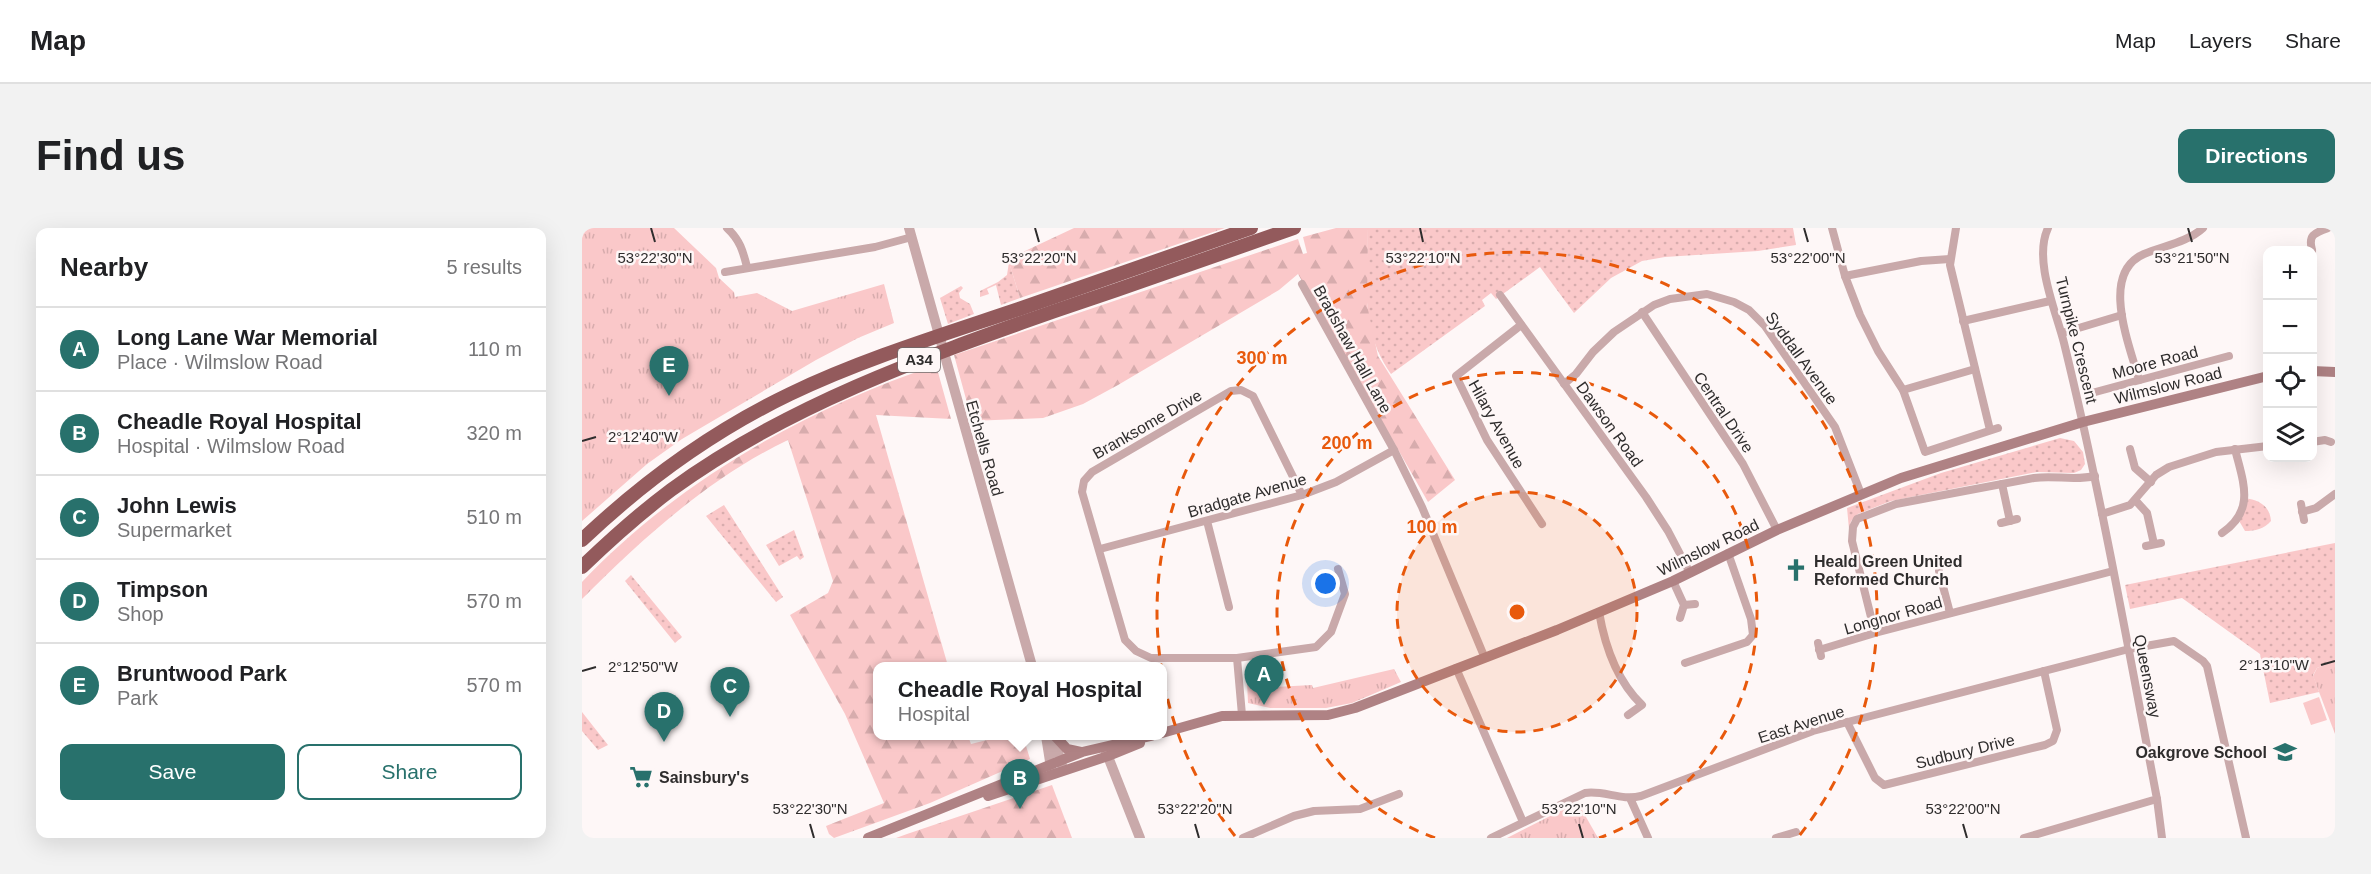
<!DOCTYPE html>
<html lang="en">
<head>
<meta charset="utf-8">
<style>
	:root { --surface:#fff; --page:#f2f2f2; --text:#202124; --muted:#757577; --line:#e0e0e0; --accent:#28716c }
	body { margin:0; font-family:Helvetica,sans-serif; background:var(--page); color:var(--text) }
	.controls { position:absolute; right:18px; top:18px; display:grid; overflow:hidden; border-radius:12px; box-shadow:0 6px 24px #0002 }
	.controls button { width:54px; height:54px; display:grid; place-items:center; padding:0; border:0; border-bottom:2px solid var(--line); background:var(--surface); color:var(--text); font:30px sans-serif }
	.you { position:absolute; left:744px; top:356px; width:21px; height:21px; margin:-15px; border:4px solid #fff; border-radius:50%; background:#1a73e8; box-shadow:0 0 0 9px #1a73e833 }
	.badge { display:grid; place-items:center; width:39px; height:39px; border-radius:50%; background:var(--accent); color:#fff; font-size:20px; font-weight:700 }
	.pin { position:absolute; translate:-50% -50px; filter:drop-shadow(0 2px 3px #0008) }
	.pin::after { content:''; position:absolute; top:32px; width:21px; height:18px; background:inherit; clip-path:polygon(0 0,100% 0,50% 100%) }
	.popup { position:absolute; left:291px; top:434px; width:294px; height:78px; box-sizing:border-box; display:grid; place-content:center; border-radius:12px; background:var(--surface); filter:drop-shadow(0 2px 4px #0005); font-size:20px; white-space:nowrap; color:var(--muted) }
	.popup b { font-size:22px; color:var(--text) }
	.popup::after { content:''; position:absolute; left:50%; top:100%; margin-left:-12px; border:12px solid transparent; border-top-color:var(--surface) }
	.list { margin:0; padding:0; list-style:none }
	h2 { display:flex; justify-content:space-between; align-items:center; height:78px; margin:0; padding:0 24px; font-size:26px }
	h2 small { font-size:20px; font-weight:400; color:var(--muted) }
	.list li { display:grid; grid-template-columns:39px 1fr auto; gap:18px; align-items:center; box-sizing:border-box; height:84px; padding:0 24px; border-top:2px solid var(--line) }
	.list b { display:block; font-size:22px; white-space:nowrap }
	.list p { margin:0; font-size:20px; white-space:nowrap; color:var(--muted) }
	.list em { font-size:20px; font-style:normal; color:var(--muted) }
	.actions { display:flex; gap:12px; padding:18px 24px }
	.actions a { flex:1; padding:14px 0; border:2px solid var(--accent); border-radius:12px; text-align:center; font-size:21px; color:var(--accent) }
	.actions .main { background:var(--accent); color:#fff }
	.icon { flex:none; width:33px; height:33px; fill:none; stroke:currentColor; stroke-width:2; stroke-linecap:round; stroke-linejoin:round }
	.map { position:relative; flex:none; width:1753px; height:610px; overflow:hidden; border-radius:12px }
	header { display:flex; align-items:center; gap:36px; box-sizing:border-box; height:84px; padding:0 30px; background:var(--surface); border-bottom:2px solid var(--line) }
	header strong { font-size:28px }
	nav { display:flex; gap:33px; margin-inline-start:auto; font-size:21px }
	.intro { display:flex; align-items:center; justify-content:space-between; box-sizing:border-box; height:144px; padding:0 36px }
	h1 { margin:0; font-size:42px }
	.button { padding:15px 27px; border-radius:12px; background:var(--accent); color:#fff; font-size:21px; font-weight:700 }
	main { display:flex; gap:36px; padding:0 36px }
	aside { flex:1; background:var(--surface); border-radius:12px; box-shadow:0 6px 24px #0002 }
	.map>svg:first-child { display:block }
</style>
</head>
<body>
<header>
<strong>Map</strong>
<nav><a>Map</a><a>Layers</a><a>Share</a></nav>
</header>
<div class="intro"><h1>Find us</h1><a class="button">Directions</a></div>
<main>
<aside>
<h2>Nearby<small>5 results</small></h2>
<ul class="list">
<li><span class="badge">A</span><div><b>Long Lane War Memorial</b><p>Place · Wilmslow Road</p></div><em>110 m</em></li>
<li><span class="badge">B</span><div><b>Cheadle Royal Hospital</b><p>Hospital · Wilmslow Road</p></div><em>320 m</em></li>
<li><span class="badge">C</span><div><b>John Lewis</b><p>Supermarket</p></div><em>510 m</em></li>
<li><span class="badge">D</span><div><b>Timpson</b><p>Shop</p></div><em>570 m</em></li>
<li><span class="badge">E</span><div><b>Bruntwood Park</b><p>Park</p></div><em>570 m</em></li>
</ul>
<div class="actions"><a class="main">Save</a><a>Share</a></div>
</aside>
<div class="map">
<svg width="1753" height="610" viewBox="0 0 1753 610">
	<defs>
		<pattern id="grass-dots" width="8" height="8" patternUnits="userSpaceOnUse" patternTransform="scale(1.5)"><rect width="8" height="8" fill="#fac8c9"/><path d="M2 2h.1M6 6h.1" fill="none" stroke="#d7acad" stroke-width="1.8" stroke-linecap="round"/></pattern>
		<pattern id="forest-firs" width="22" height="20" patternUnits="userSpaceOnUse" patternTransform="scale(1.5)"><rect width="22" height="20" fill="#fac8c9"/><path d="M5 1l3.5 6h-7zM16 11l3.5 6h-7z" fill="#d7acad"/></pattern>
		<pattern id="park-tufts" width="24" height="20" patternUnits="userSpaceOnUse" patternTransform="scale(1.5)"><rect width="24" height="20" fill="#fac8c9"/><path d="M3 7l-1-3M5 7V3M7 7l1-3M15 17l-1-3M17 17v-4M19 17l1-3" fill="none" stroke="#d7acad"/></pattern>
	</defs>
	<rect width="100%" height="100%" fill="#fef7f7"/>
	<!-- grass -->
	<g fill="url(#grass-dots)">
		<path d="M786 0H1211L1214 17 1176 23 1083 29 1060 33 1029 50 992 85 958 39 914 71 909 65 900 72 903 78 809 146C777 101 785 53 786 0Z"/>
		<path d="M427 34 438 70 419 77 414 57 405 61 407 66 398 69V63L416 54 425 47Z"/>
		<path d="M379 58 381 60 377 65 378 70 388 76 392 86 366 96 358 70Z"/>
		<path d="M1478 210 1492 213 1501 224 1503 236 1499 242 1492 245 1455 244 1309 273 1276 286 1269 293 1267 301 1265 280 1359 245Z"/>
		<path d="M1663 270C1677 272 1688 278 1689 293 1682 301 1673 303 1663 303L1656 291Z"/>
		<path d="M142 277 201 369 194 374 124 288Z"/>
		<path d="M212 302 222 329 218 332 215 328 197 338 184 317Z"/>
		<path d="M1753 315V433L1735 440 1731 447 1737 464 1688 475 1678 426 1600 370 1548 381 1543 357Z"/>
		<path d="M49 347 100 409 93 415 43 353Z"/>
		<path d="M0 484 26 517 16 522 0 503Z"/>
	</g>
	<!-- forest -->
	<g fill="url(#forest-firs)">
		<path d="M492 0H643L438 70 426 31Z"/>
		<path d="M754 0H786L785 77 796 128 873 252 846 274 716 46 697 62 536 157 501 176 461 190 390 193 372 127 716 11 721 26 725 25 721 9Z"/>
		<path d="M354 137 369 191 294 187 366 438H296V508H386L389 516 421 508H441L448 531 348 575 252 610 247 606 244 598 302 575 263 486 208 387 246 365 251 353 206 212C128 249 61 310 0 371V354C96 253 222 182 354 137Z"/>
		<path d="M470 557 490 610H314L325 606Z"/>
	</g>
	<!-- park -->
	<g fill="url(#park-tufts)">
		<path d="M0 0H92L134 40 137 50 152 64 153 69 175 65 210 83 302 56 312 95 276 110 234 132 100 211 65 236 0 293Z"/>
		<path d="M1753 433V506L1731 448 1735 440Z"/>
		<path d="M812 441 819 454 770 475 744 480H688L666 475 665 453 672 460 730 457 731 460Z"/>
		<path d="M996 575 1016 610H925L992 576Z"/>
	</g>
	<!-- pitch -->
	<path fill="#fac8c9" d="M1737 469 1745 492 1729 497 1721 475Z"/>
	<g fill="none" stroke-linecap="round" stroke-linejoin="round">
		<!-- minor -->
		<g stroke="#c9a9aa" stroke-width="8">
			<path d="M145 0C158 12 161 23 165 39"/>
			<path d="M1250 0 1263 48 1278 87 1296 123 1321 162 1343 224 1416 200"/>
			<path d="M1374 0 1368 37 1408 202"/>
			<path d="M1730 22C1726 7 1732 5 1746 0"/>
			<path d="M1730 23V37"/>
			<path d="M143 44 293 19 330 9"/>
			<path d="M1263 48 1339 33 1368 31"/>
			<path d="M720 56 812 222 840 279 902 428"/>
			<path d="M918 67 1064 269 1086 303 1108 345"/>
			<path d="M1060 84 1161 236 1195 302"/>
			<path d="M1381 93 1468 73"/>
			<path d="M939 97 874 148 905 212 960 296"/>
			<path d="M1480 105 1540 87"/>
			<path d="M1557 152C1548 118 1517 45 1562 26 1581 18 1606 14 1621 0"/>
			<path d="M982 156 994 146 1011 124 1032 104 1072 77 1088 71 1125 66 1152 74 1167 82 1183 98 1253 199 1279 266"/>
			<path d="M1321 162 1393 141"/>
			<path d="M1506 166 1647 128"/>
			<path d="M1730 214 1743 212 1749 214"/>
			<path d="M1548 221 1553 240 1569 254"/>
			<path d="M1420 256 1428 293"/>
			<path d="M1554 273 1565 285 1572 316"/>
			<path d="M1719 276 1722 292"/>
			<path d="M1720 284 1734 280 1753 266"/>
			<path d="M1520 286 1548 277 1574 247 1587 239 1634 224 1686 218"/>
			<path d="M625 293 647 379"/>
			<path d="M1419 295 1435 291"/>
			<path d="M1640 305C1674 282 1661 254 1653 221"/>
			<path d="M1564 318 1579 315"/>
			<path d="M518 321 720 267 754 254 812 222"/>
			<path d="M1357 343 1368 385"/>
			<path d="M1091 353 1102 377 1098 390"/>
			<path d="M1102 377 1113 376"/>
			<path d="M1017 384C1023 419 1035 453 1060 477L1046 487"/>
			<path d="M1293 405 1270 313 1271 299 1275 291 1314 276 1452 250C1473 247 1492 253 1513 248"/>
			<path d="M1236 415 1239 428"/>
			<path d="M1237 422 1293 405 1531 343"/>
			<path d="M655 430H569L554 423 543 412 500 264 502 253 510 244 649 163 659 162 671 168 720 267"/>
			<path d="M1103 435 1165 414 1171 407 1169 391 1146 325"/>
			<path d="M874 440 941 594"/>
			<path d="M660 487 655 430 734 419 749 404 763 366 756 341"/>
			<path d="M1265 494 1293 550 1302 557 1463 517 1471 513 1475 502 1462 443"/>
			<path d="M1048 570 1066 610"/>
			<path d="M1575 571 1580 610"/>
			<path d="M661 610 712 588 732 583 778 581 817 566"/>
			<path d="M909 610 1003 565C1022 562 1039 573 1059 568L1231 503 1547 421 1592 413 1621 433 1625 438 1664 610"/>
			<path d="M1194 610 1214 604"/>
			<path d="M1442 610 1575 571C1546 419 1519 266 1482 115 1474 83 1451 32 1466 0"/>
		</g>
		<!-- tertiary -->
		<g stroke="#c9a9aa" stroke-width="10">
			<path d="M327 0 450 438"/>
			<path d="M464 508 470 546"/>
			<path d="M471 508 481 541"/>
			<path d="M523 521 558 610"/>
		</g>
		<!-- secondary -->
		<g stroke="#af8284" stroke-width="10">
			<path d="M1730 143 1753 144"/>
			<path d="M580 505 640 488 746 487 773 480 975 402 1091 353 1195 302 1319 250 1501 194 1686 148"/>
			<path d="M473 508 485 521 499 524"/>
			<path d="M406 568 526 528 558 515"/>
			<path d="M286 610 500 524 569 508"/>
		</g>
		<!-- trunk -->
		<g stroke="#935a5c" stroke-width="14">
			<path d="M0 312C61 254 131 203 208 166 281 131 360 107 437 81 515 54 592 27 669 0"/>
			<path d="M0 339C28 312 57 286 89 262 204 178 339 130 473 83 553 56 633 28 712 0"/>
		</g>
	</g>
	<!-- ticks -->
	<path fill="none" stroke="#2f2d2d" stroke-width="2" d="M69 0 73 14M453 0 457 14M838 0 841 14M1222 0 1226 14M1606 0 1610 14M0 213 14 209M1739 437 1753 433M0 443 14 439M228 596 232 610M613 596 617 610M997 596 1001 610M1381 596 1385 610"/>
	<!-- distance rings -->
	<circle cx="935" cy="384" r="120" fill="#e8590c" fill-opacity=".12"/>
	<g fill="none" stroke="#e8590c" stroke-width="3" stroke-dasharray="10 8">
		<circle cx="935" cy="384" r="120"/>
		<path d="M853 610A240 240 0 1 1 1017 610"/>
		<path d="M653 608A360 360 0 1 1 1217 608"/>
	</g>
	<!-- icons -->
	<defs>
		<g id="church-bare" transform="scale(1.8)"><path d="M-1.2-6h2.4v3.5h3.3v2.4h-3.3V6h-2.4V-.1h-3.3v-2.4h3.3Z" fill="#28716c" stroke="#fef7f7" stroke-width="2.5" paint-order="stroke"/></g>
		<g id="school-bare" transform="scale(1.8)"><path d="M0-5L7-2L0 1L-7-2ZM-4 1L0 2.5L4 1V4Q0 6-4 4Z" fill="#28716c" stroke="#fef7f7" stroke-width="2.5" paint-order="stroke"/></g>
		<g id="supermarket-bare" transform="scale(1.8)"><path d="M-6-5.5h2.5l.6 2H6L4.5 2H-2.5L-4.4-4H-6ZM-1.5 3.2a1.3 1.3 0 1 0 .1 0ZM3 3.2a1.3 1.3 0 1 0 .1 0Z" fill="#28716c" stroke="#fef7f7" stroke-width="2.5" paint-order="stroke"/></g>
	</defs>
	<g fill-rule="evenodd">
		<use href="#church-bare" x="1214" y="342"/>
		<use href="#school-bare" x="1703" y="524"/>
		<use href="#supermarket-bare" x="59" y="549"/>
	</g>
	<g text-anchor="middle" stroke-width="5" stroke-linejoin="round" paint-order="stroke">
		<!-- shield labels -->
		<rect fill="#fef7f7" stroke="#6d6a6a" stroke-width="1.5" x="316" y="120" width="42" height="24" rx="4.5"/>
		<g font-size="15" font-weight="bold" fill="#2f2d2d">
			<text x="337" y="137">A34</text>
		</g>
		<!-- street labels -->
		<g font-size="16" fill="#2f2d2d" stroke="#fef7f7">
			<text transform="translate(1495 112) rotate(76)" y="6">Turnpike Crescent</text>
			<text transform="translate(771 121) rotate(61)" y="6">Bradshaw Hall Lane</text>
			<text transform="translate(1220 130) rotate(54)" y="6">Syddall Avenue</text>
			<text transform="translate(1573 134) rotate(-15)" y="6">Moore Road</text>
			<text transform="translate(1586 157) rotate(-14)" y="6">Wilmslow Road</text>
			<text transform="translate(1142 184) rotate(56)" y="6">Central Drive</text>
			<text transform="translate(565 196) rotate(-30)" y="6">Branksome Drive</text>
			<text transform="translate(915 196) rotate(61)" y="6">Hilary Avenue</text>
			<text transform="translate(1028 196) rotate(54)" y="6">Dawson Road</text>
			<text transform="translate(403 220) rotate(74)" y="6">Etchells Road</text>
			<text transform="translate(665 267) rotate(-16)" y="6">Bradgate Avenue</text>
			<text transform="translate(1126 319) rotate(-26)" y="6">Wilmslow Road</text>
			<text transform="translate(1311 387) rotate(-16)" y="6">Longnor Road</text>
			<text transform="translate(1566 448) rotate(79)" y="6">Queensway</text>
			<text transform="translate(1219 496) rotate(-18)" y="6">East Avenue</text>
			<text transform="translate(1383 523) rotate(-14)" y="6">Sudbury Drive</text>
		</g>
		<!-- poi labels -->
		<g font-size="16" font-weight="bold" fill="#2f2d2d" stroke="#fef7f7" text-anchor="start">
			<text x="1232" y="339">Heald Green United<tspan x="1232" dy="18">Reformed Church</tspan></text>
			<text x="1685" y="530" text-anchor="end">Oakgrove School</text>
			<text x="77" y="555">Sainsbury's</text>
		</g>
	</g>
	<g font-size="15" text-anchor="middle" fill="#2f2d2d" stroke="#fef7f7" stroke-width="5" stroke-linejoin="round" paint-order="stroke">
		<text x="73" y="35">53°22'30"N</text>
		<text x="457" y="35">53°22'20"N</text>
		<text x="841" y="35">53°22'10"N</text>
		<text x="1226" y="35">53°22'00"N</text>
		<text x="1610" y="35">53°21'50"N</text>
		<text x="61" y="214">2°12'40"W</text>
		<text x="1692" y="442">2°13'10"W</text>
		<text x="61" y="444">2°12'50"W</text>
		<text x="228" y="586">53°22'30"N</text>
		<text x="613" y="586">53°22'20"N</text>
		<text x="997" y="586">53°22'10"N</text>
		<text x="1381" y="586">53°22'00"N</text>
	</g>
	<circle cx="935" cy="384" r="9" fill="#e8590c" stroke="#fef7f7" stroke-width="3"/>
	<g font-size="18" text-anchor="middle" font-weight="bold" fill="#e8590c" stroke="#fef7f7" stroke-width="5" stroke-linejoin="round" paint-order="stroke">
		<text x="680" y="136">300 m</text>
		<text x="765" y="221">200 m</text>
		<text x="850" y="305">100 m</text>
	</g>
</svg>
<div class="controls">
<button>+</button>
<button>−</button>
<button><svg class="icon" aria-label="locate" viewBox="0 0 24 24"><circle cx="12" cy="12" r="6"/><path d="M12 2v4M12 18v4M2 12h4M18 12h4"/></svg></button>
<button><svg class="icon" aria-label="layers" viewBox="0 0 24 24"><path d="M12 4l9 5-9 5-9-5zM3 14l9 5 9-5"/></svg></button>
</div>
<div class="you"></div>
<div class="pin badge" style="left:682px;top:477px">A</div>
<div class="pin badge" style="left:438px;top:581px">B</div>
<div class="popup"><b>Cheadle Royal Hospital</b>Hospital</div>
<div class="pin badge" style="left:148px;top:489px">C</div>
<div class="pin badge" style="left:82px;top:514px">D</div>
<div class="pin badge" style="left:87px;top:168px">E</div>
</div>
</main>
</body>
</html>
